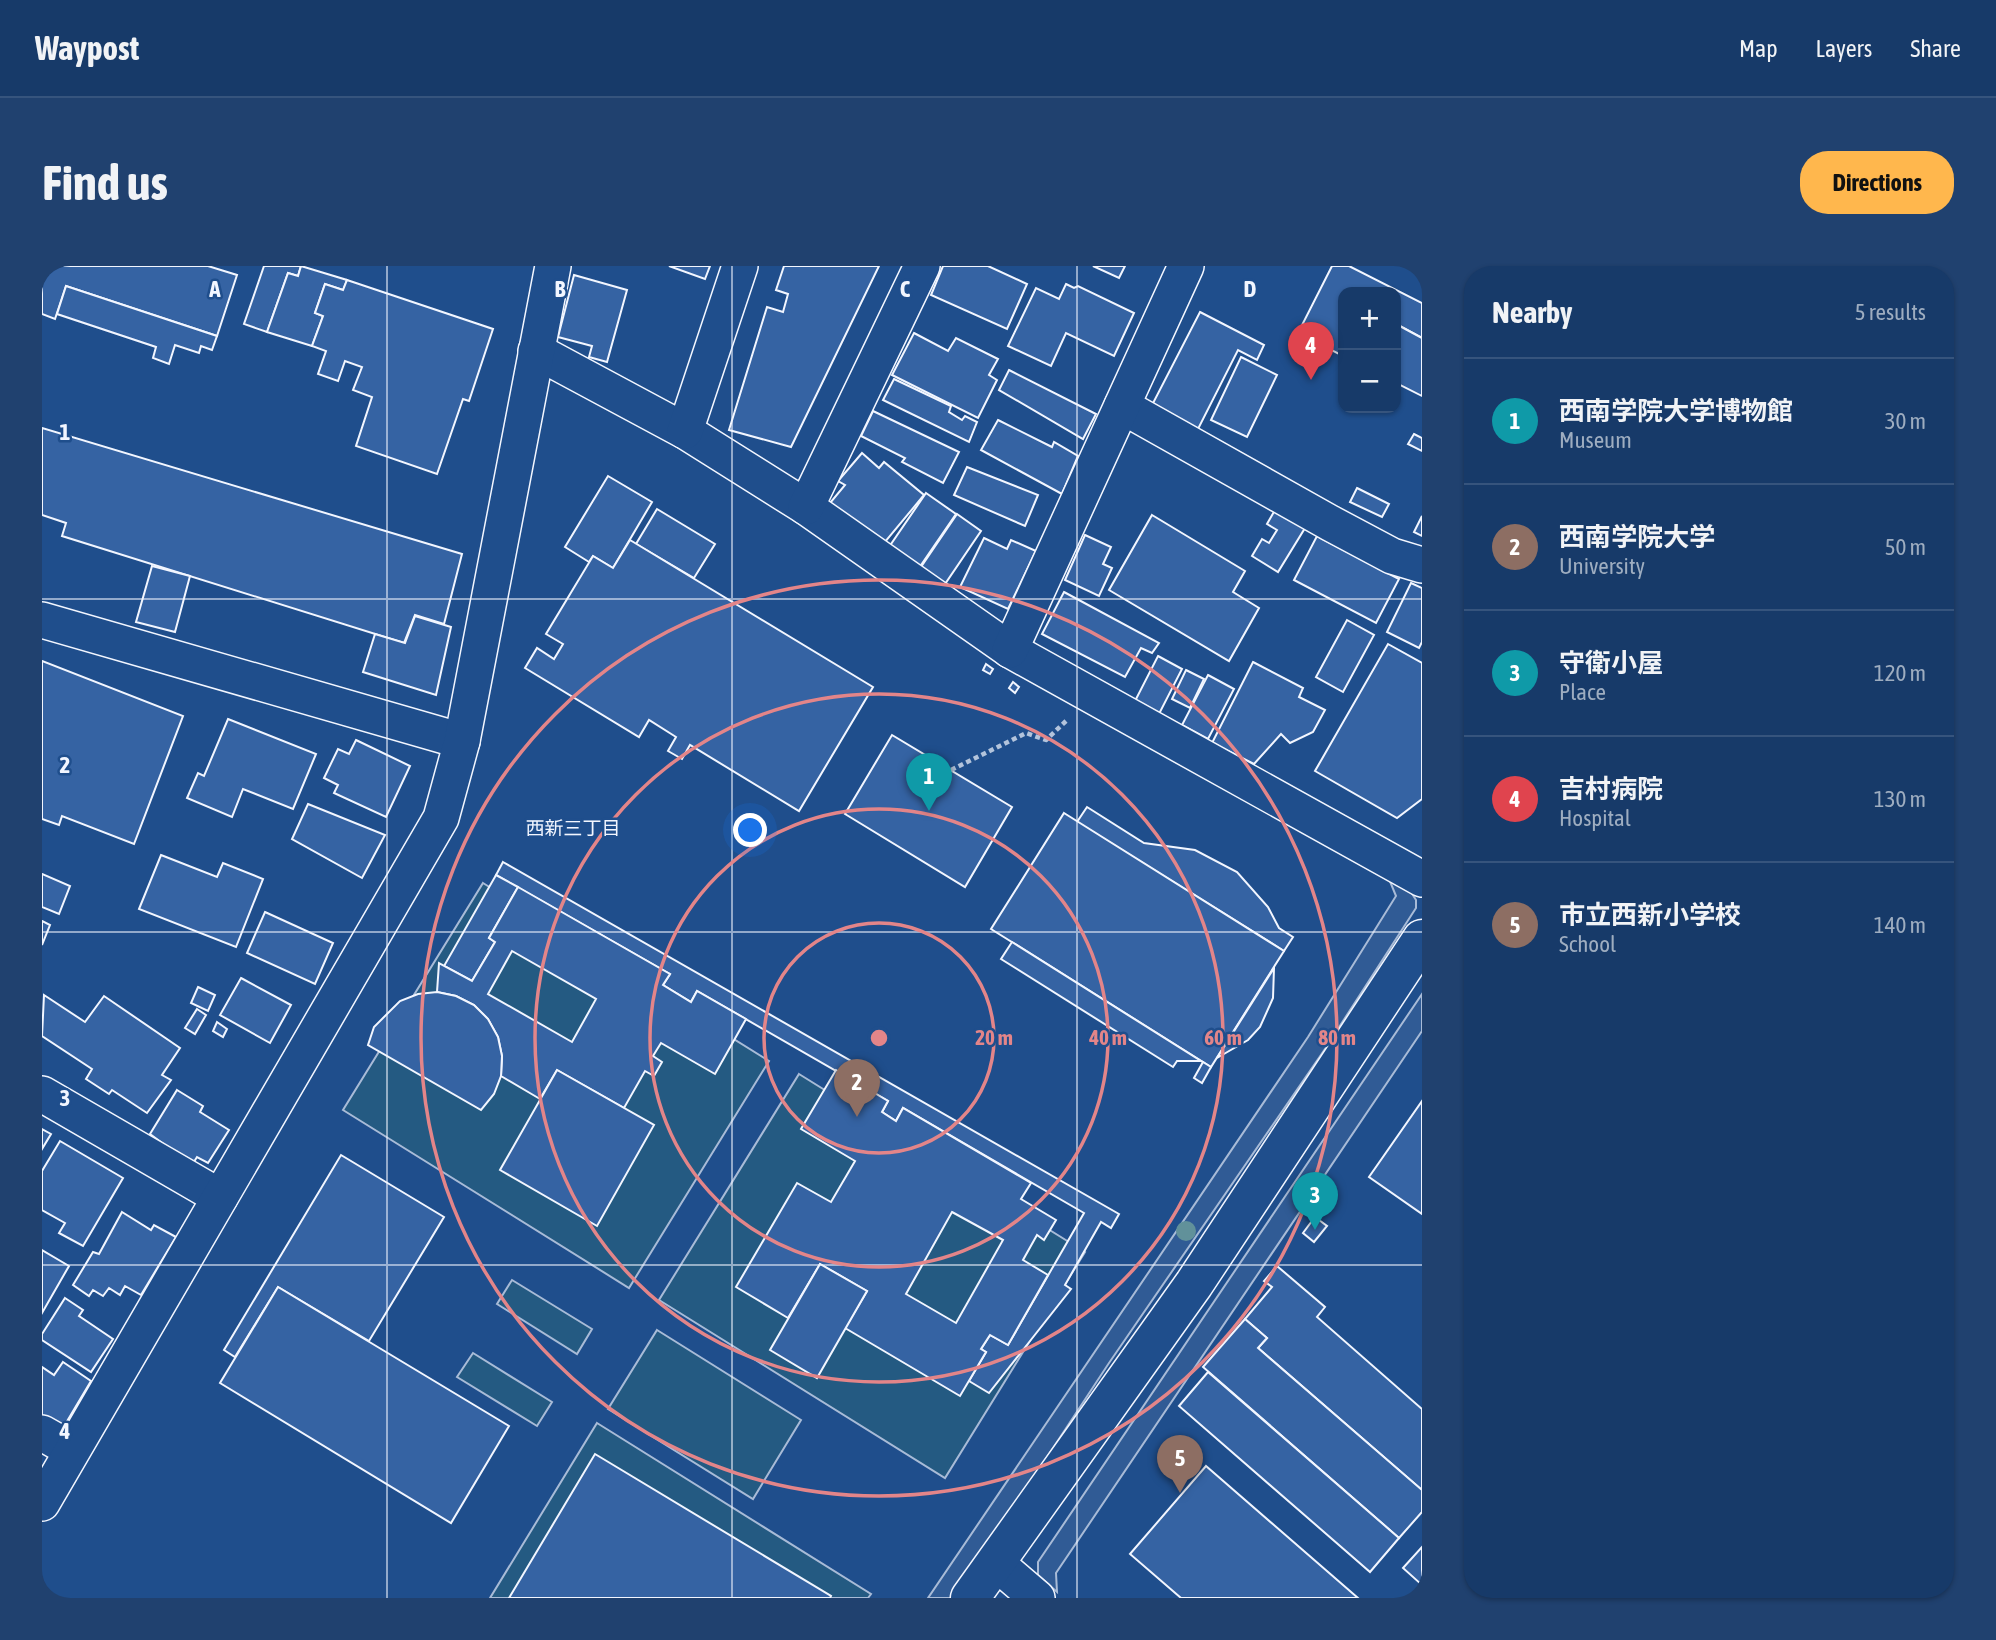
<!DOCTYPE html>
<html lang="en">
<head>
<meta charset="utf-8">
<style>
	:root { --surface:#173a69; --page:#20416f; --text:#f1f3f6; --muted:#9eadc0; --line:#36547d; --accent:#ffb74d }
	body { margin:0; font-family:"Asap Condensed","Noto Sans JP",sans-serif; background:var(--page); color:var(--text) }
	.controls { position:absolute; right:21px; top:21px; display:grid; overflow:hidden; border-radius:14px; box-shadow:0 2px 5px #0004 }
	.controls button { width:63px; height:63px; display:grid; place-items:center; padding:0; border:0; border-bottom:2px solid var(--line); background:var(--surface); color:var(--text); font:35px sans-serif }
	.you { position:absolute; left:709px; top:565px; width:24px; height:24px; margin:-18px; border:5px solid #fff; border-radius:50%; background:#1a73e8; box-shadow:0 0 0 10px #1a73e833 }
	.badge { display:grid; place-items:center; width:46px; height:46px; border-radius:50%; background:var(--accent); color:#fff; font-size:23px; font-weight:700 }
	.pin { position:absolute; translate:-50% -58px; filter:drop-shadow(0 2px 4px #0008) }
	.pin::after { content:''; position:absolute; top:37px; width:24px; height:21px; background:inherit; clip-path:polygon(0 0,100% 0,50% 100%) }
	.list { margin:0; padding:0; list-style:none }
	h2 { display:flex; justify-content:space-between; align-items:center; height:91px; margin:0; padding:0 28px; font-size:30px }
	h2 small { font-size:23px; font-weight:400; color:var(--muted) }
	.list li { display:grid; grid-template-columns:46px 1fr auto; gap:21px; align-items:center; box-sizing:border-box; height:126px; padding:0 28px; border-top:2px solid var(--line) }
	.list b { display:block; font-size:26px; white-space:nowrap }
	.list p { margin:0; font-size:23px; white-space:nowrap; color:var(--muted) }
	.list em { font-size:23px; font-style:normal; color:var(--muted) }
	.map { position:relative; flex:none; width:1380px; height:1332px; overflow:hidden; border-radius:28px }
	header { display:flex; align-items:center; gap:42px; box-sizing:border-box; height:98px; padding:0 35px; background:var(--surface); border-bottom:2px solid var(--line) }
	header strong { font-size:33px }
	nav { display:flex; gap:38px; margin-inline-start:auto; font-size:24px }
	.intro { display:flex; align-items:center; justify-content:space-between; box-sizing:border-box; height:168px; padding:0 42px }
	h1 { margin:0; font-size:49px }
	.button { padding:18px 32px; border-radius:28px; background:var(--accent); color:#111; font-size:24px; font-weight:700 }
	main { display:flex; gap:42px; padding:0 42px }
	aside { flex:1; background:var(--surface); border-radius:28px; box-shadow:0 2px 5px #0004 }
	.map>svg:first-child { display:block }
</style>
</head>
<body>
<header>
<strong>Waypost</strong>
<nav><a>Map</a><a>Layers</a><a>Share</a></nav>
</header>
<div class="intro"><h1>Find us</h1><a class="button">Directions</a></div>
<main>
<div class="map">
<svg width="1380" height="1332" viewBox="0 0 1380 1332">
	<rect width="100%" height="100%" fill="#1f4e8c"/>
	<!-- green -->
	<g fill="#245a82" stroke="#a8bbd7" stroke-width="2">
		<path d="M441 617 727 795 587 1022 301 844Z"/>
		<path d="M757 808 1043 986 903 1212 617 1034Z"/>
		<path d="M470 1014 550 1063 535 1088 455 1038Z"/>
		<path d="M615 1064 759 1154 711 1233 566 1143Z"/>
		<path d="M431 1087 510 1136 495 1160 415 1111Z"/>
		<path d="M555 1157 829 1328 826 1332H448Z"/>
	</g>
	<!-- parking -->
	<g fill="#305b95" stroke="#a8bbd7" stroke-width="2">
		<path d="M1347 613 1369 626 1374 634V642L1283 783 1067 1097 930 1305 911 1332H886L1266 771 1354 630Z"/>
		<path d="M1380 728V765L1014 1307 1015 1326 996 1309V1296Z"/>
	</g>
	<!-- building -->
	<g fill="#3563a3" stroke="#f2f6ff" stroke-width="2" fill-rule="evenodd">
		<path d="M0 0H166L195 9 175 70 24 20 13 53 0 48Z"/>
		<path d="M222 0H259L256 10 246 7 225 66 202 58Z"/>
		<path d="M259 0 305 14 301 24 283 18 273 47 281 50 270 80 225 66 246 7 256 10Z"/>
		<path d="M627 0H668L663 13Z"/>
		<path d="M742 0H837L749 181 687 164 725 41 741 46 746 28 734 24Z"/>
		<path d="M901 0H946L985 18 965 63 889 29Z"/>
		<path d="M1051 0H1083L1077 12Z"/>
		<path d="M1290 0H1307L1380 37V72L1354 58V26H1301V80L1297 88 1256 67Z"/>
		<path d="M532 9 585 24 565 96 547 91 550 80 516 71Z"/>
		<path d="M305 14 451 63 427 135 421 133 395 208 314 180 330 131 311 124 320 101 303 95 296 115 276 108 284 85 270 80 281 50 273 47 283 18 301 24Z"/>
		<path d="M1024 18 1032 22 1036 20 1092 47 1072 90 1024 67 1009 100 966 80 994 22 1017 33Z"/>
		<path d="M24 20 175 70 170 84 159 80 157 87 133 79 127 98 111 92 114 81 15 48Z"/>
		<path d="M1158 46 1222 79 1215 94 1196 84 1155 165 1109 141Z"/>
		<path d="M1354 58 1380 72V130L1354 117Z"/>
		<path d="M872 67 906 85 914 72 956 93 947 109 955 114 936 152 850 109Z"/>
		<path d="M1199 91 1235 109 1205 171 1169 154Z"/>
		<path d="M967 104 1054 148 1041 173 957 124Z"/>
		<path d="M852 113 909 140 907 146 920 154 923 150 935 156 927 176 841 134Z"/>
		<path d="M831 145 917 186 901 217 860 196 863 192 819 170Z"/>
		<path d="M956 154 1010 181 1012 176 1036 190 1020 228 939 184Z"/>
		<path d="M0 162 420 288 402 358 373 349 362 377 20 270 24 257 0 249Z"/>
		<path d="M1372 168 1380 172V185L1366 178Z"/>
		<path d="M820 187 837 202 842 196 882 229 843 276 788 237 803 219 796 215Z"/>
		<path d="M925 201 996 229 983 260 912 229Z"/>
		<path d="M566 210 610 236 571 302 551 290 547 296 523 281Z"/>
		<path d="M1315 222 1347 238 1340 251 1308 236Z"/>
		<path d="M884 227 914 248 877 302 847 281Z"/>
		<path d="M615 243 673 278 652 312 594 278Z"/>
		<path d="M1233 244 1263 262 1236 306 1210 290 1220 273 1227 277 1235 264 1225 258Z"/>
		<path d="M915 248 939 265 903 318 879 301Z"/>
		<path d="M1110 249 1203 305 1191 326 1217 342 1187 395 1067 324Z"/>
		<path d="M1380 250V270L1372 266Z"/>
		<path d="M1043 269 1069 281 1061 298 1070 302 1057 330 1023 314Z"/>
		<path d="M1275 270 1357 313 1334 357 1252 314Z"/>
		<path d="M942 272 965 283 969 274 994 285 966 343 918 321Z"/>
		<path d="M588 274 831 421 757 545 648 479 640 493 626 485 634 471 607 454 597 471 483 402 495 382 512 393 521 378 504 368 551 290 571 302Z"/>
		<path d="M110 300 148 310 133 366 94 356Z"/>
		<path d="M1369 317 1380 322V376L1377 382 1345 366Z"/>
		<path d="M1022 326 1117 377 1110 387 1099 382 1083 411 1000 368Z"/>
		<path d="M373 350 409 361 394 429 321 406 333 368 363 377Z"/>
		<path d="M1305 354 1332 369 1301 426 1274 411Z"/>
		<path d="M1346 378 1380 397V533L1355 552 1273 505Z"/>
		<path d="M1116 390 1140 403 1117 448 1093 435Z"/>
		<path d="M0 395 141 450 92 578 20 550 17 559 0 553Z"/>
		<path d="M1211 396 1261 422 1257 431 1283 444 1271 466 1248 477 1239 468 1212 498 1170 477Z"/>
		<path d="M944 398 951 403 948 408 941 404Z"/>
		<path d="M1144 404 1162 413 1148 442 1130 433Z"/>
		<path d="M1166 409 1192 423 1166 473 1140 459Z"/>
		<path d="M971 416 977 421 973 427 967 422Z"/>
		<path d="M186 453 274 488 251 543 201 523 190 551 145 532 156 507 162 510Z"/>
		<path d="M850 469 970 541 923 621 803 548Z"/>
		<path d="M314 474 368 500 344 551 292 527 296 519 282 512 296 483 307 488Z"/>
		<path d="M266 538 343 569 320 612 250 573Z"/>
		<path d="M1045 541 1102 577 1153 584 1195 606 1226 641 1237 662 1251 671 1242 685 1035 556Z"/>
		<path d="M1022 547 1242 685 1169 801 949 663Z"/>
		<path d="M119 589 175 611 181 597 221 613 194 681 97 643Z"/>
		<path d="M461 596 1077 948 1069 962 1059 956 1023 1019 1029 1023 947 1127 927 1115 944 1086 939 1083 948 1069 966 1079 1042 947 861 842 854 855 840 846 846 835 655 725 649 736 621 719 628 708 454 609Z"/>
		<path d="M0 608 28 620 17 648 0 641Z"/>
		<path d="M454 609 476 621 447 672 453 676 430 715 402 700Z"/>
		<path d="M476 621 628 708 621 719 649 736 655 725 704 753 673 808 619 777 611 790 620 796 612 810 603 805 582 842 515 804 498 833 459 810 460 790 456 771 446 753 432 739 414 730 395 726 397 697 430 715 453 676 447 672ZM470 685 554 733 530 776 446 728Z"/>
		<path d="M223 646 291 677 273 718 205 687Z"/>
		<path d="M0 655 8 659 0 679Z"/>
		<path d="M970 676 1159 795H1135L1131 801 959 693Z"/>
		<path d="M1232 702 1231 732 1218 761 1206 774 1175 792Z"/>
		<path d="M199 712 249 739 228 777 178 749Z"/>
		<path d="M156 721 173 729 166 745 149 737Z"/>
		<path d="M395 726 414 730 432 739 446 753 456 771 460 790 459 810 452 828 439 844 326 779 332 761 358 735 376 728Z"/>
		<path d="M2 729 43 756 62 730 138 782 120 809 129 814 105 847 70 824 67 828 44 813 50 803 0 770Z"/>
		<path d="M155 743 164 749 153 768 143 762Z"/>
		<path d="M175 756 185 763 181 771 171 765Z"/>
		<path d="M1161 796 1169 801 1160 817 1152 812Z"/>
		<path d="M515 804 612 859 555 960 458 904Z"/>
		<path d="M794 804 846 835 840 846 854 855 861 842 989 917 979 933 1014 954 1002 974 995 969 981 994 1006 1009 966 1079 948 1069 939 1083 944 1086 918 1130 803 1062 825 1025 778 998 746 1052 694 1021 755 917 789 936 813 895 759 863ZM910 946 961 974 914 1057 864 1028Z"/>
		<path d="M135 824 161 840 158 846 187 864 166 897 155 891 150 899 108 868Z"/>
		<path d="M1380 835V948L1327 911Z"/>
		<path d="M0 863 9 868 0 883Z"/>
		<path d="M18 875 81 912 41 980 17 967 23 957 0 944V905Z"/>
		<path d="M299 889 402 951 327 1075 236 1021 193 1091 182 1084Z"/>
		<path d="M80 946 109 964 112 959 134 971 99 1029 83 1020 78 1029 67 1022 61 1030 51 1024 47 1030 31 1019 51 986 57 988Z"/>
		<path d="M1273 951 1285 960 1272 976 1261 967Z"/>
		<path d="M0 984 27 1000 0 1047Z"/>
		<path d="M778 998 825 1025 775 1112 728 1084Z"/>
		<path d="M1235 1000 1283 1041 1275 1051 1380 1143V1224L1216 1082 1225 1072 1203 1053 1230 1021 1222 1015Z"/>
		<path d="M236 1021 467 1160 409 1257 178 1117Z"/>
		<path d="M23 1032 41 1044 37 1050 71 1073 49 1106 0 1074V1068Z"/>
		<path d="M1203 1053 1225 1072 1216 1082 1380 1224V1246L1357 1272 1161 1101Z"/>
		<path d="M21 1096 49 1115 24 1157 12 1162 0 1155V1101L12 1109Z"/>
		<path d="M1166 1106 1357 1272 1328 1306 1137 1140Z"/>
		<path d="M553 1188 789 1330 788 1332H467Z"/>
		<path d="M1164 1200 1316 1332H1139L1088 1288Z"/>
		<path d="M1380 1281V1319L1361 1302Z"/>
	</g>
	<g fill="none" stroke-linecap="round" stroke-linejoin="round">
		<!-- street casing -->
		<g stroke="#f2f6ff" stroke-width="38">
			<g id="street">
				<path d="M494 85 643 165 764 241 968 384 1380 613"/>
				<path d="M1080 140 1288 257 1350 290 1380 299"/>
				<path d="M643 165 698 0"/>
				<path d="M764 241 880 0"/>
				<path d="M0 354 420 475"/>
				<path d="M968 384 1144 0"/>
				<path d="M0 828 178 931"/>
				<path d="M0 1167 30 1184"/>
				<path d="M0 1237 399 552 420 475 511 0"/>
				<path d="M953 1296 995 1332"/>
			</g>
		</g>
		<!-- secondary casing -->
		<g stroke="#f2f6ff" stroke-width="41">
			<path id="secondary" d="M928 1332 1152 1018 1380 673"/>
		</g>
		<!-- path -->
		<path stroke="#b3c4dc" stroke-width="4.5" stroke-dasharray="5 3.5" stroke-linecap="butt" d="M909 504 984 467 1004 474 1024 455"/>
		<!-- street -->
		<use href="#street" stroke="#1f4e8c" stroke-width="35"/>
		<!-- secondary -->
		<use href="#secondary" stroke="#1f4e8c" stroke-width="38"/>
	</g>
	<!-- trees -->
	<circle fill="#61919a" cx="1144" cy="965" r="10"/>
	<!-- grid -->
	<path fill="none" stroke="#f2f6ff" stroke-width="2" stroke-opacity="0.55" d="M345 0V1332M690 0V1332M1035 0V1332M0 333H1380M0 666H1380M0 999H1380"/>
	<!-- distance rings -->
	<g fill="none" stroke="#e38589" stroke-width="3.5">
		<circle cx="837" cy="772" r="115"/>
		<circle cx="837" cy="772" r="229"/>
		<circle cx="837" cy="772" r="344"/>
		<circle cx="837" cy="772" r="458"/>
	</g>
	<g text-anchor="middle" stroke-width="5" stroke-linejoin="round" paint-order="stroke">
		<!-- neighbourhood labels -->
		<g font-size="19" fill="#f2f6ff" stroke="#1f4e8c">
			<text x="531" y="569">西新三丁目</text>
		</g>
	</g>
	<g font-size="23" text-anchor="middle" font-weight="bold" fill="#f2f6ff" stroke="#1f4e8c" stroke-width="5" stroke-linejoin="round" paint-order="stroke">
		<text x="173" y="31">A</text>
		<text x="518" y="31">B</text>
		<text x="863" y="31">C</text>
		<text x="1208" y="31">D</text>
		<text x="23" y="174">1</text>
		<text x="23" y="507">2</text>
		<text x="23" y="840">3</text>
		<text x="23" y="1173">4</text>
	</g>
	<circle cx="837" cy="772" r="10" fill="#e38589" stroke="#1f4e8c" stroke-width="3.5"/>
	<g font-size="21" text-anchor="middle" font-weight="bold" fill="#e38589" stroke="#1f4e8c" stroke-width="5" stroke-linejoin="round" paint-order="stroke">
		<text x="952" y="779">20 m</text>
		<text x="1066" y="779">40 m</text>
		<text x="1181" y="779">60 m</text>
		<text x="1295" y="779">80 m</text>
	</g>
</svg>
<div class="controls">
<button>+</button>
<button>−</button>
</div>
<div class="you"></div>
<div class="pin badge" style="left:887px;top:545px;background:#0f9aa8">1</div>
<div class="pin badge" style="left:815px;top:851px;background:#8d6e63">2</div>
<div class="pin badge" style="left:1273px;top:964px;background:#0f9aa8">3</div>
<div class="pin badge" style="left:1269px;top:114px;background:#e0444e">4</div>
<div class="pin badge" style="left:1138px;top:1227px;background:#8d6e63">5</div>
</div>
<aside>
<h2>Nearby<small>5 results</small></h2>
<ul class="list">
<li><span class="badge" style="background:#0f9aa8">1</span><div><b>西南学院大学博物館</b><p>Museum</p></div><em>30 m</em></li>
<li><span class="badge" style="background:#8d6e63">2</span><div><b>西南学院大学</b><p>University</p></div><em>50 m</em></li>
<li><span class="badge" style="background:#0f9aa8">3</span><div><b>守衛小屋</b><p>Place</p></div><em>120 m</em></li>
<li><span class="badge" style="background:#e0444e">4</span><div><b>吉村病院</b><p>Hospital</p></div><em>130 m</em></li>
<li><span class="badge" style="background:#8d6e63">5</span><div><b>市立西新小学校</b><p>School</p></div><em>140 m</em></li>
</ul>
</aside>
</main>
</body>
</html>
